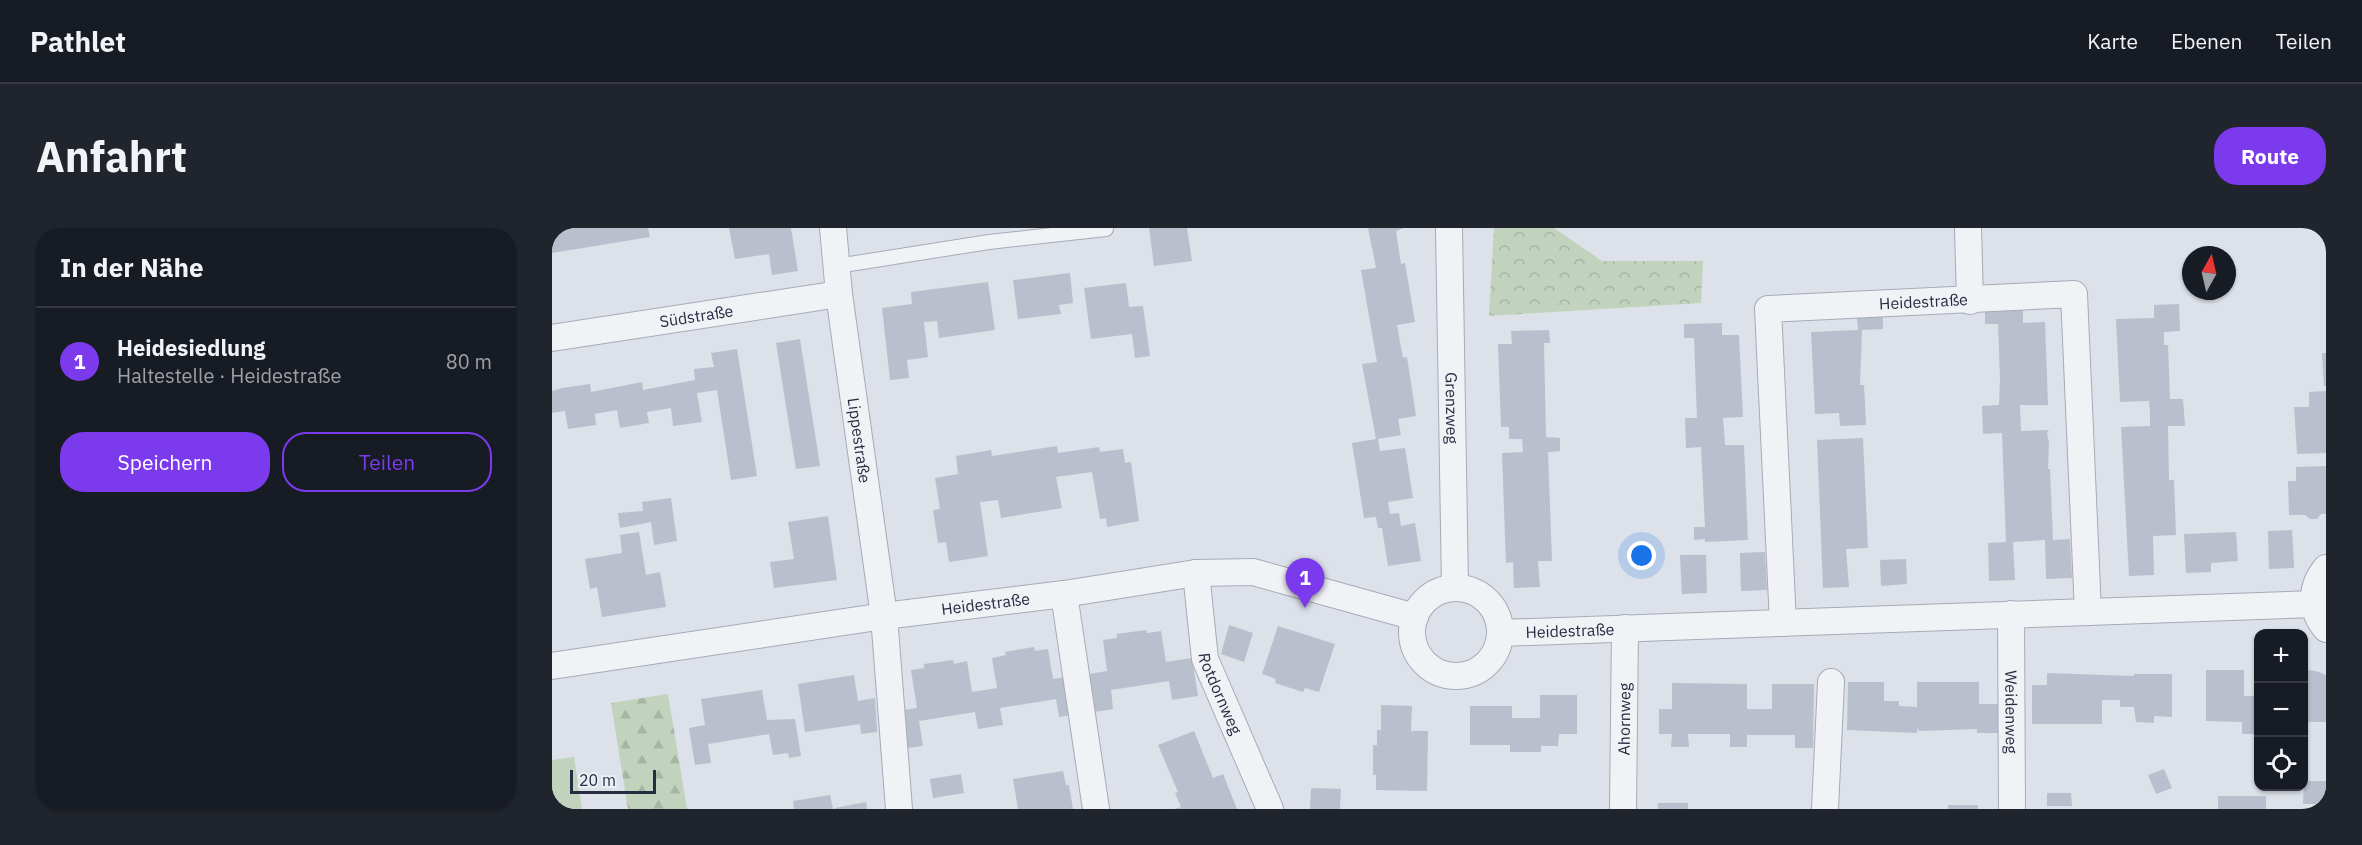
<!DOCTYPE html>
<html lang="de">
<head>
<meta charset="utf-8">
<style>
	:root { --surface:#171b24; --page:#20242c; --text:#f1f3f6; --muted:#9ea1a6; --line:#363941; --accent:#7c3aed }
	body { margin:0; font-family:"IBM Plex Sans",sans-serif; background:var(--page); color:var(--text) }
	.controls { position:absolute; right:18px; bottom:18px; display:grid; overflow:hidden; border-radius:12px; box-shadow:0 2px 4px #0004 }
	.controls button { width:54px; height:54px; display:grid; place-items:center; padding:0; border:0; border-bottom:2px solid var(--line); background:var(--surface); color:var(--text); font:30px sans-serif }
	.compass { position:absolute; left:1630px; top:18px; width:54px; height:54px; border-radius:50%; background:var(--surface); box-shadow:0 2px 4px #0004; rotate:8deg }
	.scale { position:absolute; left:18px; bottom:15px; width:86px; box-sizing:border-box; padding-left:6px; border:3px solid #252d41; border-top:0; font-size:16px; line-height:21px; white-space:nowrap; color:#252d41; -webkit-text-stroke:4px #ecf0f6; paint-order:stroke }
	.you { position:absolute; left:1090px; top:328px; width:21px; height:21px; margin:-15px; border:4px solid #fff; border-radius:50%; background:#1a73e8; box-shadow:0 0 0 9px #1a73e833 }
	.badge { display:grid; place-items:center; width:39px; height:39px; border-radius:50%; background:var(--accent); color:#fff; font-size:20px; font-weight:700 }
	.pin { position:absolute; translate:-50% -50px; filter:drop-shadow(0 2px 3px #0008) }
	.pin::after { content:''; position:absolute; top:32px; width:21px; height:18px; background:inherit; clip-path:polygon(0 0,100% 0,50% 100%) }
	.list { margin:0; padding:0; list-style:none }
	h2 { display:flex; justify-content:space-between; align-items:center; height:78px; margin:0; padding:0 24px; font-size:26px }
	h2 small { font-size:20px; font-weight:400; color:var(--muted) }
	.list li { display:grid; grid-template-columns:39px 1fr auto; gap:18px; align-items:center; box-sizing:border-box; height:108px; padding:0 24px; border-top:2px solid var(--line) }
	.list b { display:block; font-size:22px; white-space:nowrap }
	.list p { margin:0; font-size:20px; white-space:nowrap; color:var(--muted) }
	.list em { font-size:20px; font-style:normal; color:var(--muted) }
	.actions { display:flex; gap:12px; padding:18px 24px }
	.actions a { flex:1; padding:14px 0; border:2px solid var(--accent); border-radius:24px; text-align:center; font-size:21px; color:var(--accent) }
	.actions .main { background:var(--accent); color:#fff }
	.icon { flex:none; width:33px; height:33px; fill:none; stroke:currentColor; stroke-width:2; stroke-linecap:round; stroke-linejoin:round }
	.map { position:relative; flex:none; width:1774px; height:581px; overflow:hidden; border-radius:24px }
	header { display:flex; align-items:center; gap:36px; box-sizing:border-box; height:84px; padding:0 30px; background:var(--surface); border-bottom:2px solid var(--line) }
	header strong { font-size:28px }
	nav { display:flex; gap:33px; margin-inline-start:auto; font-size:21px }
	.intro { display:flex; align-items:center; justify-content:space-between; box-sizing:border-box; height:144px; padding:0 36px }
	h1 { margin:0; font-size:42px }
	.button { padding:15px 27px; border-radius:24px; background:var(--accent); color:#fff; font-size:21px; font-weight:700 }
	main { display:flex; gap:36px; padding:0 36px }
	aside { flex:1; background:var(--surface); border-radius:24px; box-shadow:0 2px 4px #0004 }
	.map>svg:first-child { display:block }
</style>
</head>
<body>
<header>
<strong>Pathlet</strong>
<nav><a>Karte</a><a>Ebenen</a><a>Teilen</a></nav>
</header>
<div class="intro"><h1>Anfahrt</h1><a class="button">Route</a></div>
<main>
<aside>
<h2>In der Nähe<small></small></h2>
<ul class="list">
<li><span class="badge">1</span><div><b>Heidesiedlung</b><p>Haltestelle · Heidestraße</p></div><em>80 m</em></li>
</ul>
<div class="actions"><a class="main">Speichern</a><a>Teilen</a></div>
</aside>
<div class="map">
<svg width="1774" height="581" viewBox="0 0 1774 581">
	<defs>
		<pattern id="forest-firs" width="22" height="20" patternUnits="userSpaceOnUse" patternTransform="scale(1.5)"><rect width="22" height="20" fill="#c1d3bd"/><path d="M5 1l3.5 6h-7zM16 11l3.5 6h-7z" fill="#a6b5a4"/></pattern>
		<pattern id="park-crowns" width="20" height="18" patternUnits="userSpaceOnUse" patternTransform="scale(1.5)"><rect width="20" height="18" fill="#c1d3bd"/><path d="M2 6a3 3 0 1 1 6 0M12 15a3 3 0 1 1 6 0" fill="none" stroke="#a6b5a4"/></pattern>
	</defs>
	<rect width="100%" height="100%" fill="#dde1e9"/>
	<!-- forest -->
	<path fill="url(#forest-firs)" d="M116 466 135 581H76L59 475Z"/>
	<!-- park -->
	<path fill="url(#park-crowns)" d="M942 0H1002L1050 33H1151L1149 75 937 88Z"/>
	<!-- garden -->
	<path fill="#c1d3bd" d="M22 529 30 581H0V532Z"/>
	<!-- building -->
	<g fill="#b9bfcc">
		<path d="M0 0H96L98 9 0 25Z"/>
		<path d="M177 0H239L246 43 220 47 217 26 183 31Z"/>
		<path d="M597 0H635L640 33 602 38Z"/>
		<path d="M816 0H852L844 3 849 36 853 35 863 94 845 97 851 130 855 129 864 188 846 191 849 207 826 211 828 223 853 220 861 270 836 274 838 286 847 285 849 298 863 295 869 333 836 338 830 300H826L824 289 812 290 800 215 824 211 810 136 825 134 809 42 824 40Z"/>
		<path d="M518 45 521 75 507 77 509 86 466 91 461 52Z"/>
		<path d="M436 54 443 102 387 110 385 93 372 94 376 129 355 132 357 150 338 152 330 80 360 76 359 64Z"/>
		<path d="M574 55 577 79 591 78 598 128 583 130 580 106 539 111 532 60Z"/>
		<path d="M1627 76 1628 103 1612 104V117H1616L1618 171H1631L1633 198H1616L1617 252H1622L1624 307 1601 308 1602 347 1577 348 1569 199 1598 198V185L1597 173 1568 174 1564 91 1602 90V77Z"/>
		<path d="M1471 82V95L1493 94 1496 177H1468L1469 203 1497 202 1495 205 1497 214 1496 241H1498L1501 312 1518 311 1520 350 1494 351 1493 312 1461 314 1463 352 1437 353 1436 315 1454 314 1450 205 1431 206 1430 178 1447 177 1448 151 1446 96H1433V84Z"/>
		<path d="M1305 89H1331V101L1310 102 1308 157H1312L1314 197 1288 198 1287 185 1263 186 1259 104 1306 102Z"/>
		<path d="M1170 95V107H1187L1191 189 1171 190 1173 217H1192L1196 312 1153 314V311L1142 312V299H1153L1149 219 1134 220 1133 190H1145L1142 110H1132V96Z"/>
		<path d="M997 102 998 115H992L994 209 1008 210V223L996 224 1000 333H986L988 359 962 360 961 334 954 335 950 225 971 224 970 211H957V199H949L946 116H960L959 103Z"/>
		<path d="M248 111 268 238 244 241 224 115Z"/>
		<path d="M185 121 205 248 179 252 165 162 145 165 150 194 121 198 119 180 95 184 97 195 68 200 65 182 43 186 44 197 16 201 13 183 0 185V163L10 160 38 156 39 164 90 154 91 162 143 152 142 141 162 139 159 125Z"/>
		<path d="M1770 125H1774V158H1772Z"/>
		<path d="M1774 163V225L1745 226 1742 179H1757V164Z"/>
		<path d="M1311 210 1316 320 1294 321 1297 359 1271 360 1265 212Z"/>
		<path d="M505 218 506 225 547 219 548 224 571 221 573 235 579 234 587 293 555 299 554 290 548 291 540 244 504 249 510 280 449 290 446 272 428 274 436 328 397 334 394 314 386 315 381 282 388 281 383 250 406 246 404 228 439 222 440 228Z"/>
		<path d="M1774 238V286H1769L1765 291H1758L1753 287H1737L1736 253H1744V239Z"/>
		<path d="M119 270 125 313 102 317 99 294 68 300 66 285 91 283 90 274Z"/>
		<path d="M276 288 285 352 222 360 218 334 242 331 236 294Z"/>
		<path d="M1740 302 1742 340 1717 341 1716 303Z"/>
		<path d="M87 304 94 347 108 344 114 379 50 389 45 359 38 361 33 331 70 325 68 307Z"/>
		<path d="M1684 304 1686 333 1659 335V344L1634 345 1632 306Z"/>
		<path d="M1213 324 1215 362 1189 363 1188 325Z"/>
		<path d="M1128 327H1154L1155 365 1130 366Z"/>
		<path d="M1354 331 1355 356 1329 358 1328 332Z"/>
		<path d="M677 397 701 405 692 434 669 426Z"/>
		<path d="M726 398 783 416 767 464 753 460 751 464 723 455 724 451 710 446Z"/>
		<path d="M594 402 595 405 609 403 614 434 640 430 646 468 620 472 617 453 559 462 561 481 536 485 531 447 555 443 551 412 565 410V406Z"/>
		<path d="M482 419 483 423 496 421 501 451 514 449 520 487 507 489 504 471 448 480 451 497 426 501 423 484 367 493 371 518 355 520 352 482 365 480 359 442 372 440V436L401 432 402 436 415 433 420 464 445 460 440 430 454 427 453 424Z"/>
		<path d="M1654 442H1692V468H1706V506H1690V494L1654 493Z"/>
		<path d="M1752 442 1764 443 1774 447V494H1752Z"/>
		<path d="M1495 445 1582 448V446H1620V489L1602 488V495L1584 494 1582 479H1568V472H1550V496H1480V457H1495Z"/>
		<path d="M302 447 306 473 323 470 325 504 309 506 308 496 253 504 246 456Z"/>
		<path d="M1296 454H1332V473H1347V478L1365 479V454H1427V476H1448V505H1425V501L1367 503 1365 500V505L1295 502Z"/>
		<path d="M1120 455 1195 456V481H1220V456H1262L1261 520H1243V507H1195V519H1178V506H1136L1137 519H1119L1120 506H1107V481H1120Z"/>
		<path d="M210 462 215 492 243 491 249 528 237 530 236 525 221 527 217 506 156 516 159 535 143 537 137 500 153 497 149 471Z"/>
		<path d="M988 467H1025V506H1007L1006 518H989V524H958V517H918V478H960V490H988Z"/>
		<path d="M829 477 860 478 859 503H876L875 563 824 562V547H821V517H825V502H829Z"/>
		<path d="M642 503 661 550 671 546 685 581H623L629 579 623 565 626 564 606 517Z"/>
		<path d="M1612 541 1620 560 1604 566 1596 547Z"/>
		<path d="M511 543 514 557H517L521 581H466L461 551Z"/>
		<path d="M409 546 412 565 381 570 378 551Z"/>
		<path d="M1752 553H1774V576H1751Z"/>
		<path d="M762 560 789 561 788 581H758L759 561Z"/>
		<path d="M1495 565H1519L1520 578H1495Z"/>
		<path d="M278 567 281 581H242L241 573Z"/>
		<rect x="1666" y="568" width="48" height="13"/>
		<path d="M314 574 315 581H283V580Z"/>
		<rect x="1106" y="575" width="30" height="6"/>
		<rect x="1396" y="577" width="30" height="4"/>
	</g>
	<g fill="none" stroke-linecap="round" stroke-linejoin="round">
		<!-- lane casing -->
		<g stroke="#a6abb7" stroke-width="16">
			<path id="lane" d="M285 38 437 14 554 1"/>
		</g>
		<!-- street casing -->
		<g stroke="#a6abb7" stroke-width="28">
			<g id="street">
				<path id="s1" d="M281 0 287 66 332 388 347 581"/>
				<path id="s2" d="M897 0 903 360"/>
				<path d="M1416 0 1418 73"/>
				<path id="s3" d="M0 110 287 66"/>
				<path d="M1774 340C1758 359 1758 382 1774 401"/>
				<path id="s4" d="M644 345 653 431 718 581"/>
				<circle cx="904" cy="404" r="44"/>
				<path d="M512 366 544 581"/>
				<path id="s5" d="M1459 386 1460 581"/>
				<path id="s6" d="M1231 395 1216 81 1522 66 1536 384"/>
				<path id="s7" d="M948 405 1762 376"/>
				<path id="s8" d="M0 438 332 388 512 366 644 345 701 344 863 389"/>
				<path id="s9" d="M1071 581 1073 400"/>
				<path d="M1273 581 1279 454"/>
			</g>
		</g>
		<!-- lane -->
		<use href="#lane" stroke="#f0f2f6" stroke-width="14"/>
		<!-- street -->
		<use href="#street" stroke="#f0f2f6" stroke-width="26"/>
	</g>
	<g text-anchor="middle" stroke-width="5" stroke-linejoin="round" paint-order="stroke">
		<!-- street labels -->
		<g font-size="16" fill="#252d41" stroke="#ecf0f6">
			<text dy="6" stroke="none"><textPath href="#s6" startOffset="470">Heidestraße</textPath></text>
			<text dy="6" stroke="none"><textPath href="#s3" startOffset="146">Südstraße</textPath></text>
			<text dy="6" stroke="none"><textPath href="#s2" startOffset="180">Grenzweg</textPath></text>
			<text dy="6" stroke="none"><textPath href="#s1" startOffset="214">Lippestraße</textPath></text>
			<text dy="6" stroke="none"><textPath href="#s8" startOffset="438">Heidestraße</textPath></text>
			<text dy="6" stroke="none"><textPath href="#s7" startOffset="70">Heidestraße</textPath></text>
			<text dy="6" stroke="none"><textPath href="#s4" startOffset="124">Rotdornweg</textPath></text>
			<text dy="6" stroke="none"><textPath href="#s5" startOffset="98">Weidenweg</textPath></text>
			<text dy="6" stroke="none"><textPath href="#s9" startOffset="90">Ahornweg</textPath></text>
		</g>
	</g>
</svg>
<div class="controls">
<button>+</button>
<button>−</button>
<button><svg class="icon" aria-label="locate" viewBox="0 0 24 24"><circle cx="12" cy="12" r="6"/><path d="M12 2v4M12 18v4M2 12h4M18 12h4"/></svg></button>
</div>
<svg class="compass" viewBox="-18 -18 36 36"><path d="M0-13l5 13h-10z" fill="#e53935"/><path d="M0 13l5-13h-10z" fill="#9ea1a6"/></svg>
<div class="scale">20 m</div>
<div class="you"></div>
<div class="pin badge" style="left:753px;top:380px">1</div>
</div>
</main>
</body>
</html>
